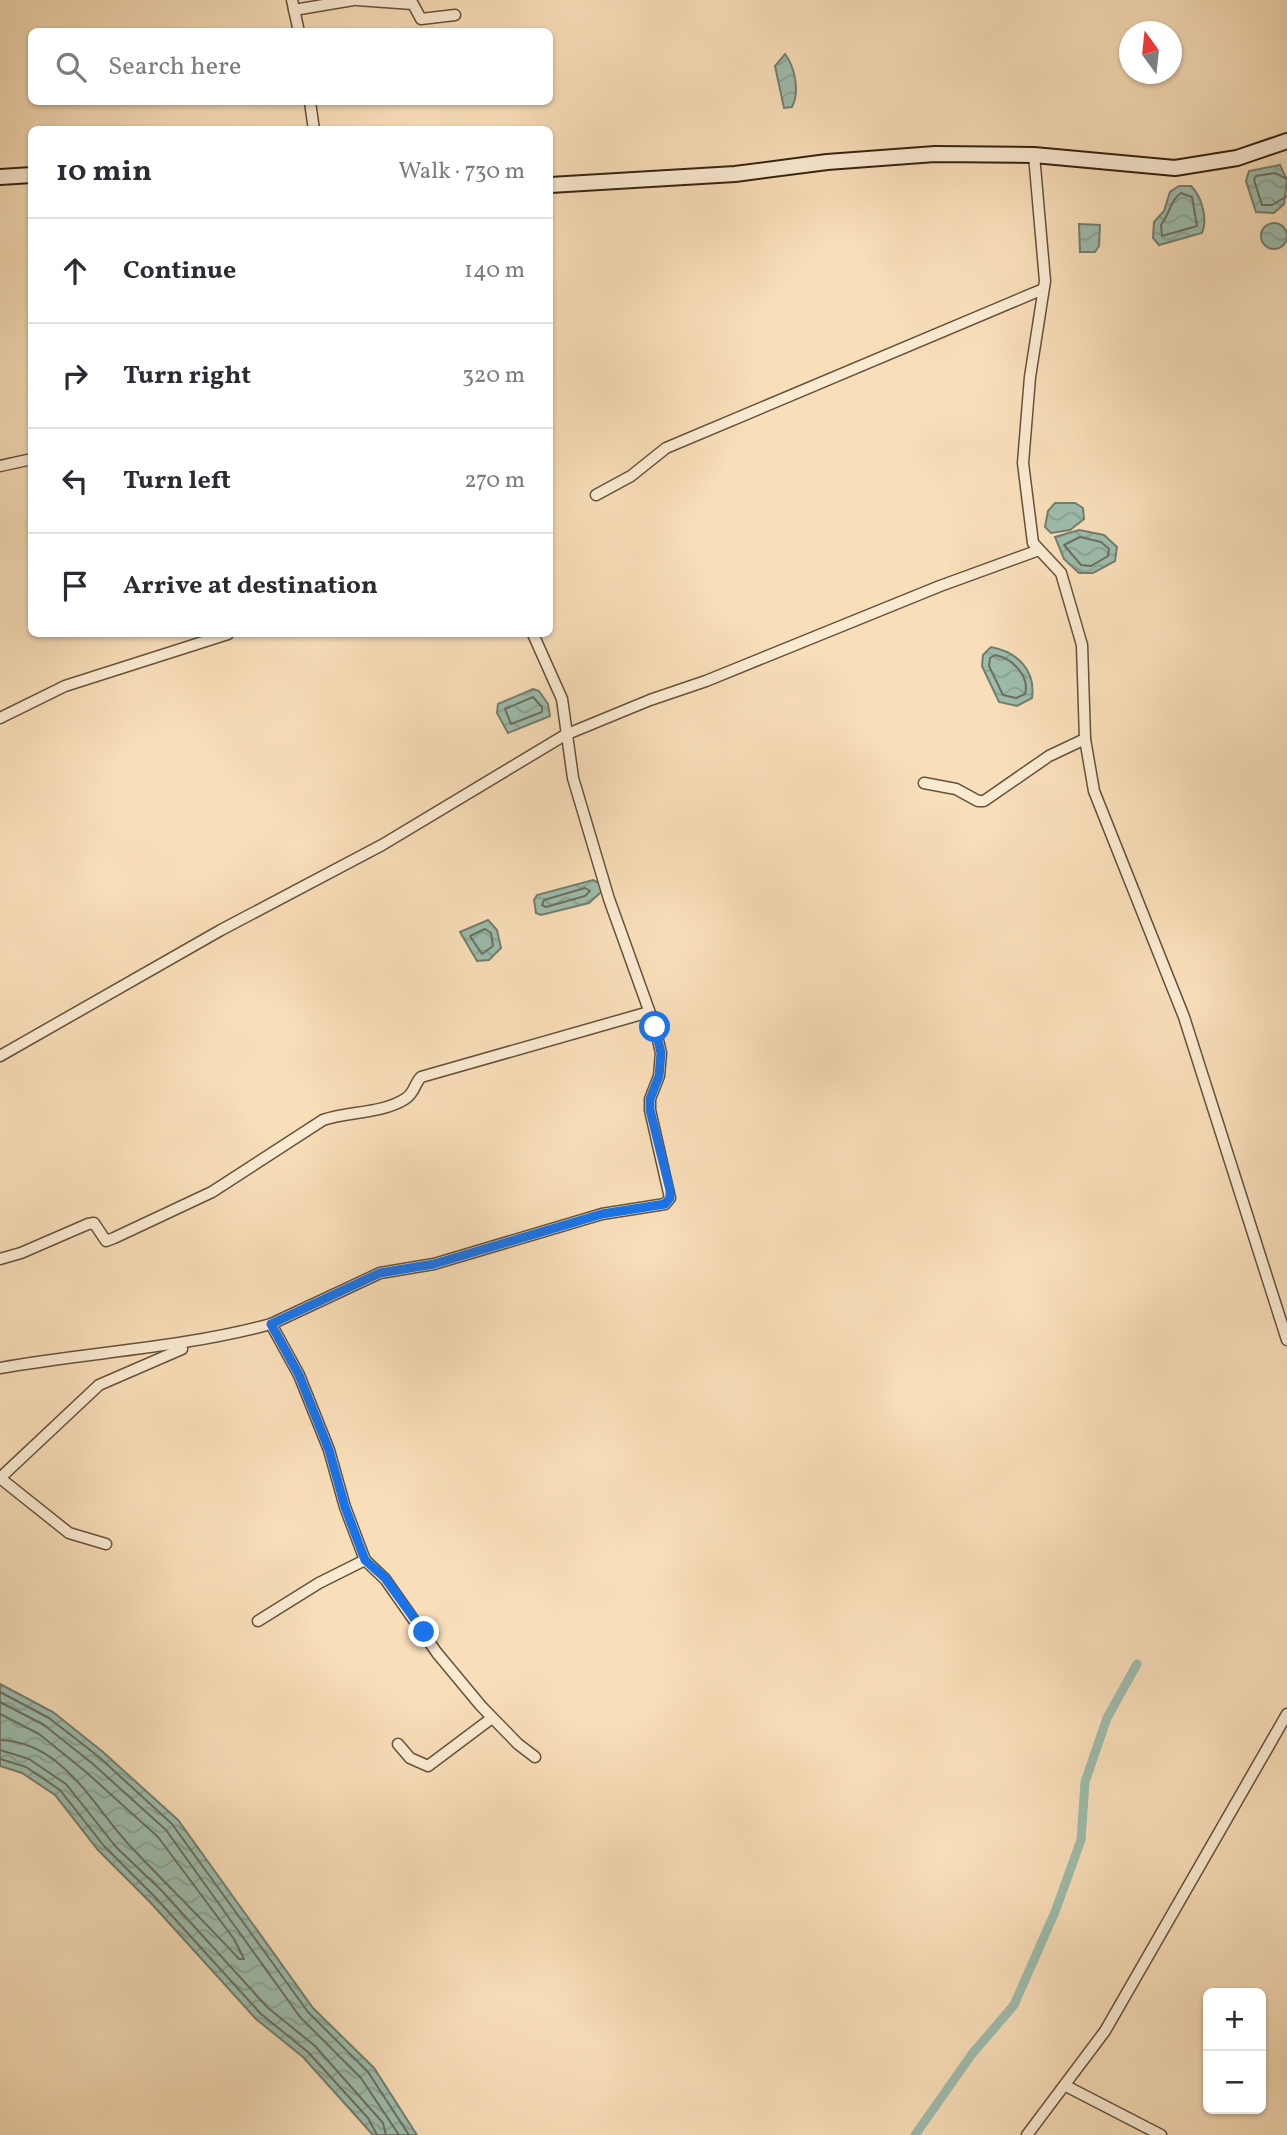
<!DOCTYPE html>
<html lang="en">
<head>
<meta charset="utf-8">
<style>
	:root { --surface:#fff; --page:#f7f7f7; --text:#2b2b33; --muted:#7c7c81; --line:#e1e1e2 }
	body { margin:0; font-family:Vollkorn,serif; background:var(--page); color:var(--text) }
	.controls { position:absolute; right:21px; bottom:21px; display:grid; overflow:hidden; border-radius:10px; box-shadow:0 2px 5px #0004 }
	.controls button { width:63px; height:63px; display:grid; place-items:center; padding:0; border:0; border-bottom:2px solid var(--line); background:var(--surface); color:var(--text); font:35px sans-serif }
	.compass { position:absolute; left:1119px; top:21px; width:63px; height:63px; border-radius:50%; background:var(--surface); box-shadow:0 2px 5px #0004; rotate:345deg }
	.stop { position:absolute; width:21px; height:21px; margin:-16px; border:5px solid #1a73e8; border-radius:50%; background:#fff }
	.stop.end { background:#1a73e8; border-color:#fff; box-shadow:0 2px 7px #0008 }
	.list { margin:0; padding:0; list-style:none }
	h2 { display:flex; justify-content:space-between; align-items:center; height:91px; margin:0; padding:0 28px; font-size:30px }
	h2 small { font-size:23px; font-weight:400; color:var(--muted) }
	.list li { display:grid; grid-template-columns:46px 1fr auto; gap:21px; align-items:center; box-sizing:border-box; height:105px; padding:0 28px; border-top:2px solid var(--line) }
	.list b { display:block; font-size:26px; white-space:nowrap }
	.list em { font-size:23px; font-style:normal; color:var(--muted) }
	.icon { flex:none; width:38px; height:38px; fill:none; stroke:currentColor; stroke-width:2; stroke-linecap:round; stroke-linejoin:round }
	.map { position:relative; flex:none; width:1287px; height:2135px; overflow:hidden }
	.search { position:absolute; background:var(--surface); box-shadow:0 2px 5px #0004; left:28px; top:28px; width:525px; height:77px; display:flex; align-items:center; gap:18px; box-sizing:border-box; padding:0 24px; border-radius:10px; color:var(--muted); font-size:26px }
	.panel { position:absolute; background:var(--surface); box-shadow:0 2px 5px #0004; left:28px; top:126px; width:525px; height:511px; border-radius:10px }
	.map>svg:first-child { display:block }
</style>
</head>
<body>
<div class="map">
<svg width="1287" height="2135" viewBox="0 0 1287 2135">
	<defs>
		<pattern id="water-waves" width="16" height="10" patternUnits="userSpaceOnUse" patternTransform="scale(1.75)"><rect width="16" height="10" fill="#9dbcac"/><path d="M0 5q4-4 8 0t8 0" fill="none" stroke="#88a193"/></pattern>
	</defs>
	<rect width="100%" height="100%" fill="#f8deb9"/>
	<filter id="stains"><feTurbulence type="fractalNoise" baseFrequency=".00286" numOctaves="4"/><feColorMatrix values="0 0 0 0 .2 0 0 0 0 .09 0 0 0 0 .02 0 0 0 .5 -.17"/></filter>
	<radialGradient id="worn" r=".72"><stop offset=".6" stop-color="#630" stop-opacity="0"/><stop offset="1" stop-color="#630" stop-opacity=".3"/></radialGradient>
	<!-- water -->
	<g fill="url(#water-waves)" stroke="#747e6d" stroke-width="2">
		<path d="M785 54C795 67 800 92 792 107L784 108 775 66Z"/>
		<path d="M1280 165 1287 180 1284 204 1274 213 1256 212 1246 181 1249 171Z"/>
		<path d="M1179 186H1191C1202 197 1208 219 1202 233L1159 245 1153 238 1154 222 1164 211 1170 192Z"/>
		<circle cx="1274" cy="236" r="13"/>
		<path d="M1079 224 1100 225 1099 246 1095 252H1080Z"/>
		<path d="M1055 503H1075L1083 508 1084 519 1070 530 1051 533 1045 527 1048 511Z"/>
		<path d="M1079 530 1104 535 1117 547 1115 561 1093 573H1079L1064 559 1055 537Z"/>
		<path d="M991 647C1017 652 1036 670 1032 698L1017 706 999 702 982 666 983 655Z"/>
		<path d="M533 689 539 691 548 704 550 716 508 733 497 713 498 704Z"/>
		<path d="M593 880 601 884V892L589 903 541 915 536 913 534 900 537 895Z"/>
		<path d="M488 920 497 930 501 948 489 960 477 961 460 932Z"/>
		<path d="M0 1684 53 1712 103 1752 178 1820 313 2008 374 2068 417 2135H373L303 2057 256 2019 150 1902 98 1850 55 1795 22 1773 0 1766Z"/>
	</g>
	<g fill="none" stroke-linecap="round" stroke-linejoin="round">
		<!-- shore -->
		<g stroke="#6a6f5e" stroke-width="2">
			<path d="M1287 179 1275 173 1256 176 1254 180 1262 205H1272L1287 196"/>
			<path d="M1181 193 1192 197 1197 226 1162 236 1161 225C1169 215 1171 199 1181 193Z"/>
			<path d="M1080 537 1101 542 1109 549 1108 556 1091 566 1081 565 1064 545Z"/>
			<path d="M995 655C1012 658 1030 676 1025 694L1016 698 1003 695 989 666 990 658Z"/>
			<path d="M533 697 542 707V712L511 724 505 709Z"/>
			<path d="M585 888 590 891 585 896 546 907 542 905 544 900Z"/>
			<path d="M485 929 491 933 493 946 482 954 470 936Z"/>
			<path d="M0 1692 49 1718 99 1757 172 1824 308 2012 368 2072 409 2135"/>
			<path d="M0 1702 44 1725 93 1764 166 1830 300 2017 361 2078 399 2135"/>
			<path d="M0 1714 39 1734 86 1772 158 1837 234 1939 244 1959H239C204 1921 167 1885 132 1848 94 1808 64 1742 0 1740"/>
			<path d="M0 1750 29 1759 66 1784 116 1847 162 1891 267 2007 315 2046 383 2123 386 2135"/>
			<path d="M0 1759 26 1767 60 1790 104 1846 155 1897 261 2014 308 2052 368 2118 377 2135"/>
		</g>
		<!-- canal -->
		<path stroke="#9dbcac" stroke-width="9" d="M915 2135 972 2054 1014 2005 1055 1912 1081 1840 1085 1782 1107 1718 1137 1664"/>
		<!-- street casing -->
		<g stroke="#66513a" stroke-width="13">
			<g id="street">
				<path d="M292 0 299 32"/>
				<path d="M357 0 413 4 421 19 455 15"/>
				<path d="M294 10 353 0"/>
				<path d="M310 102 314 130"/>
				<path d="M1034 155 1045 281 1030 377 1023 463 1033 543 1061 573 1082 645 1085 739 1094 791 1184 1017 1287 1340"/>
				<path d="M0 466 32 459"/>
				<path d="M596 495 631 476 666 448 1041 290"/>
				<path d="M533 634 562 699 573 778 609 899 655 1027 661 1053 659 1076 650 1099V1110L670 1198 665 1204 602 1214 434 1264 380 1273 271 1324 299 1375 329 1450 345 1507 365 1560 385 1579 437 1653 481 1706 518 1744 535 1757"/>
				<path d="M0 718 65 686 228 634"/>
				<path d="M924 783 956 789 978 801H984L1049 756 1085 739"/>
				<path d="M0 1056 221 930 382 845 565 735 650 700 706 681 940 586 1039 550"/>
				<path d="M0 1259 21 1253 88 1224 94 1223 106 1241 114 1238 212 1192 323 1120C349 1111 381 1114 405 1099 415 1093 414 1084 421 1077L649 1012"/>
				<path d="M0 1368C91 1352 182 1348 271 1324"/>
				<path d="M0 1478 99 1385 182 1349"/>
				<path d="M0 1478 69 1533 106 1544"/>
				<path d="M258 1621 319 1583 365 1560"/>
				<path d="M398 1744 410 1758 428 1766 492 1718"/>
				<path d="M1066 2086 1161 2135"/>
				<path d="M1027 2135 1105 2031 1287 1714"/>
			</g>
		</g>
		<!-- secondary casing -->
		<g stroke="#36220f" stroke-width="18">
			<g id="secondary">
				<path d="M0 177 32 175"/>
				<path d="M550 185 735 174 827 162 935 154 1034 155 1175 168 1237 158 1287 141"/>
			</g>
		</g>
		<!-- street -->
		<use href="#street" stroke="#faead2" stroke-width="10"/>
		<!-- secondary -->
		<use href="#secondary" stroke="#faead2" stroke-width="14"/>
	</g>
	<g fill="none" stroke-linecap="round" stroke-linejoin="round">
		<!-- route -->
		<path stroke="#1a73e8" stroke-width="9" d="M424 1632 385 1578 365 1560 345 1507 329 1450 299 1375 271 1324 380 1273 434 1264 602 1214 665 1204 670 1198V1190L650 1110V1099L659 1076 661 1053 655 1027"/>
	</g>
	<rect width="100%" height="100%" filter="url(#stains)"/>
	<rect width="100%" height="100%" fill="url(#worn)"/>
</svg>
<div class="controls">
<button>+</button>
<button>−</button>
</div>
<svg class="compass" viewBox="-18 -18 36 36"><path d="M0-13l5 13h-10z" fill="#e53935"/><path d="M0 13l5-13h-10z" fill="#7c7c81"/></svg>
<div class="stop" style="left:655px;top:1027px"></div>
<div class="stop end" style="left:424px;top:1632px"></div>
<div class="search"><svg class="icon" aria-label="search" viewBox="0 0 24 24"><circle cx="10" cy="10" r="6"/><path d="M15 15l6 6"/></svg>Search here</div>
<section class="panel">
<h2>10 min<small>Walk · 730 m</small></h2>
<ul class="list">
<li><svg class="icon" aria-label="ahead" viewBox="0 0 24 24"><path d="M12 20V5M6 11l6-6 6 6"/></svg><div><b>Continue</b></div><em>140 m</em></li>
<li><svg class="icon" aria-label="right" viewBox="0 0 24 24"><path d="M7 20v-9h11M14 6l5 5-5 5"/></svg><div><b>Turn right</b></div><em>320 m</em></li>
<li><svg class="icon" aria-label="left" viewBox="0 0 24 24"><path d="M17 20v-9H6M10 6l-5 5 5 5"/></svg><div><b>Turn left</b></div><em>270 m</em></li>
<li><svg class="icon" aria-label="arrive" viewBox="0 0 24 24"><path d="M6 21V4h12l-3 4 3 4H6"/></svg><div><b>Arrive at destination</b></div></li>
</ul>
</section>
</div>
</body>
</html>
